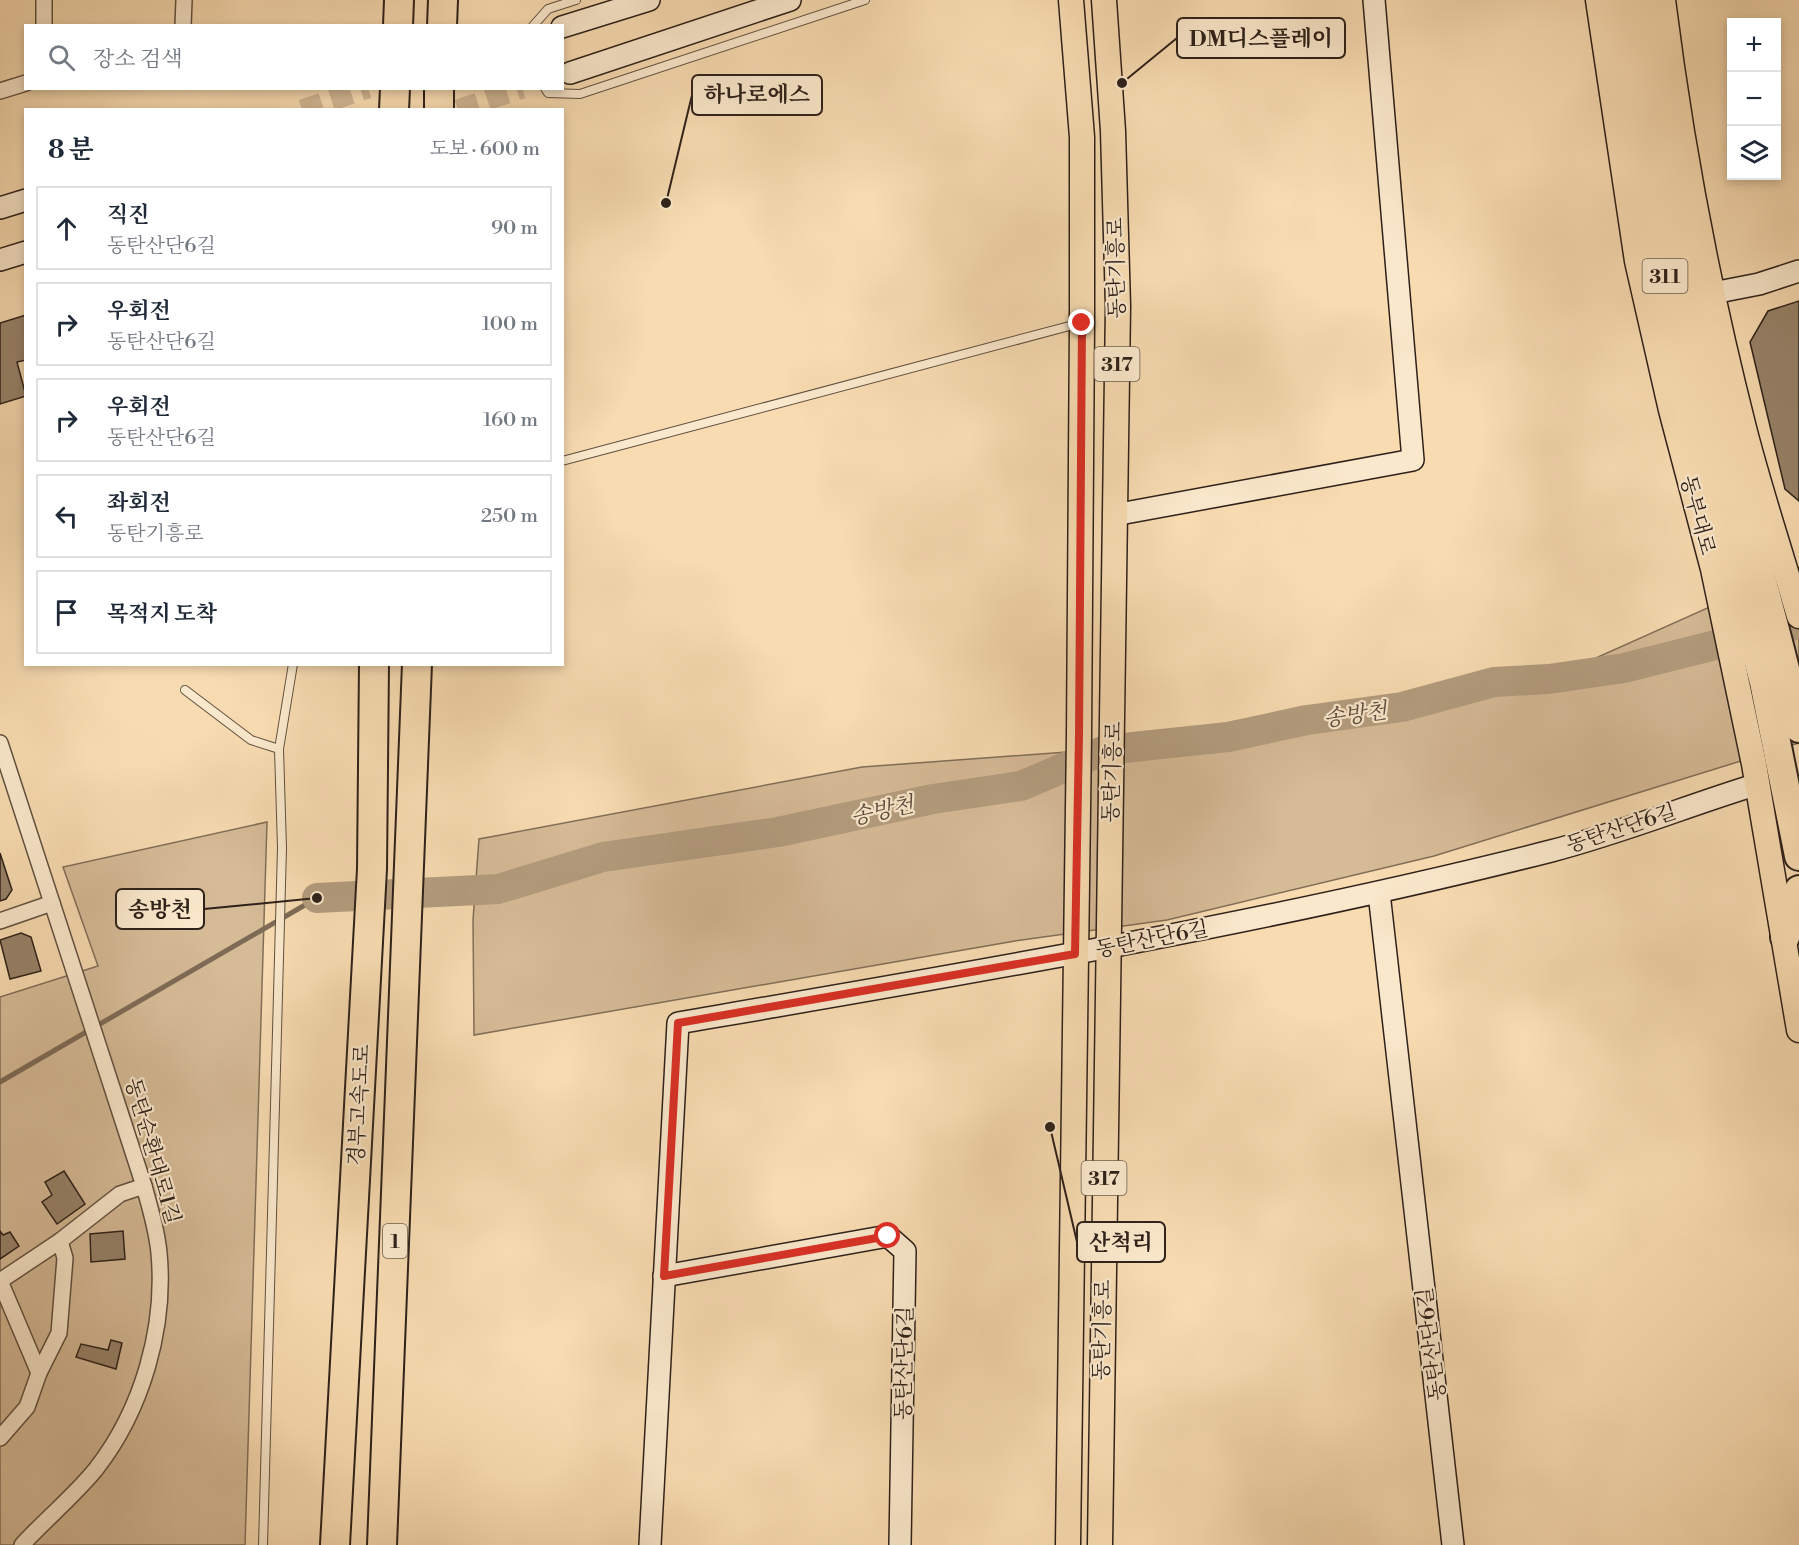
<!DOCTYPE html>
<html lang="ko">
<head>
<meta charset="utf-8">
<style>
	:root { --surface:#fff; --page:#f6f6f7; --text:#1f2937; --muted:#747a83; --line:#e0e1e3 }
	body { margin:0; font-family:"Libre Bodoni","Noto Serif KR",serif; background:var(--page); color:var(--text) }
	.controls { position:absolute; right:18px; top:18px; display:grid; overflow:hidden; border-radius:0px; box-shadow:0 3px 9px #0003 }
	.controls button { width:54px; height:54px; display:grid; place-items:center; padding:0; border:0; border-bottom:2px solid var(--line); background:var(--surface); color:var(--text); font:30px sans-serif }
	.stop { position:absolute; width:18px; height:18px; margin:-14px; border:4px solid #d93025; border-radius:50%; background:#fff }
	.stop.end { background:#d93025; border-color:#fff; box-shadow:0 2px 6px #0008 }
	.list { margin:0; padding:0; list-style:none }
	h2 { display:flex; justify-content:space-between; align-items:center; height:78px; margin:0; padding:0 24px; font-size:26px }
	h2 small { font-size:20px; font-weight:400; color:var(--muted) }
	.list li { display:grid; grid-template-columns:39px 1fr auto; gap:18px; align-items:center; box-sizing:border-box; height:84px; margin:0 12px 12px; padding:0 12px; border:2px solid var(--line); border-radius:0px }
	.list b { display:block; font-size:22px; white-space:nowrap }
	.list p { margin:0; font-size:20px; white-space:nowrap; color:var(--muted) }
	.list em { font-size:20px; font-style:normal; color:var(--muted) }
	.icon { flex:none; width:33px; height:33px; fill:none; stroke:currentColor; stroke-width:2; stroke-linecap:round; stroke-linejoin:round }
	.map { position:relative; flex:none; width:1799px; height:1545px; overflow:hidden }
	.search { position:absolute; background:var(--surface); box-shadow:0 3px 9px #0003; left:24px; top:24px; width:540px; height:66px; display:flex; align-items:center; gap:15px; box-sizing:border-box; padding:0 21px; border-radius:0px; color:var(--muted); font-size:22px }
	.panel { position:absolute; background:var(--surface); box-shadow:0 3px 9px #0003; left:24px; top:108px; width:540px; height:558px; border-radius:0px }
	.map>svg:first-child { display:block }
</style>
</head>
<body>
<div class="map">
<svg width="1799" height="1545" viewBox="0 0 1799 1545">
	<rect width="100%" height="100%" fill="#f8dbb1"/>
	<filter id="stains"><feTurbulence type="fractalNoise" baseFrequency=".00333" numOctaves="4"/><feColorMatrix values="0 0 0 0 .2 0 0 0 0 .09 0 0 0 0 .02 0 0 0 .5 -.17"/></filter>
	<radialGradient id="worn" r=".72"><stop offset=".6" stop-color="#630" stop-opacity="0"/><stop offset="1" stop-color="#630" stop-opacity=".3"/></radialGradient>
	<!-- green -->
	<g fill="#d6bb97" stroke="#826e58" stroke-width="1.5">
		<path d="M1799 567V743L1434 856 1167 920 1015 941 474 1035 473 920 479 839 862 767 1136 747 1549 679Z"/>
		<path d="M267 822 245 1545H0V997L98 966 63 867Z"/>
	</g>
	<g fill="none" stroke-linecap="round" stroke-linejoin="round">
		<!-- stream -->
		<path stroke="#7e6b56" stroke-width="5" d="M0 1082 317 898"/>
		<!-- river -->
		<path stroke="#b39c7e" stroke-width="30" d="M317 898 498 889 603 857 778 832 933 799 1021 786 1105 750 1228 737 1307 720 1402 707 1494 682 1549 679 1624 668 1799 624"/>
	</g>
	<!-- building -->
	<g fill="#978269" stroke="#2e211a" stroke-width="1.5">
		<path d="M1799 301V501L1785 489 1750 342 1768 311Z"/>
		<path d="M26 315V360L17 362 26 396 0 404V323Z"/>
		<path d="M0 853 12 890 6 899 0 901Z"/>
		<path d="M21 933 31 937 41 971 10 979 0 940Z"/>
		<path d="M64 1171 85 1204 57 1224 42 1202 52 1195 45 1182Z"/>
		<path d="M0 1231 3 1235 10 1232 19 1246 0 1259Z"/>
		<path d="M123 1231 125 1259 91 1262 90 1234Z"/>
		<path d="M111 1340 122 1343 116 1369 76 1357 81 1344 108 1350Z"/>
	</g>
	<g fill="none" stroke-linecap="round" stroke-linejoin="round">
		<!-- secondary-tunnel -->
		<g stroke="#d0b693" stroke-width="21" stroke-dasharray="21 10" stroke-linecap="butt">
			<path d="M302 110 368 88"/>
			<path d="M458 110 522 88"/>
		</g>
		<!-- lane casing -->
		<g stroke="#605040" stroke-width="10">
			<g id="lane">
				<path d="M533 26 548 9 576 0"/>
				<path d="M545 88 548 93 580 94 865 0"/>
				<path d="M562 461 1077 324"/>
				<path d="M185 690 251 740 279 749 293 664"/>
				<path d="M263 1545 282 848 279 749"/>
			</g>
		</g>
		<!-- street casing -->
		<g stroke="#605040" stroke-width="18">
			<g id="street">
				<path d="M44 26V0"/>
				<path d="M183 26 184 0"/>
				<path d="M0 91 26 83"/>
				<path d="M0 743 144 1186C150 1208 157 1230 159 1253 166 1328 142 1410 96 1469 74 1496 46 1519 22 1545"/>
				<path d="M0 921 52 903"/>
				<path d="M39 1373 59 1333 65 1258 60 1241"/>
				<path d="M0 1438 27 1407 39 1373 0 1281 60 1241 120 1194 144 1186"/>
			</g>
		</g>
		<!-- secondary casing -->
		<g stroke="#2e211a" stroke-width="24">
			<g id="secondary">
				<path d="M562 27 649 0"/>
				<path d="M570 73 790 0"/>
				<path d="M0 208 26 200"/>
				<path d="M0 260 26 252"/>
				<path d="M1713 293 1759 284 1799 271"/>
				<path d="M1114 515 1413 460 1374 0"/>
				<path d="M1379 893 1453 1545"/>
				<path d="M664 1276 888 1236 905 1251 900 1545"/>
				<path d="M650 1545 678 1023C970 973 1263 924 1551 851 1621 833 1689 805 1758 784"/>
			</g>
		</g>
		<!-- primary casing -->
		<g stroke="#2e211a" stroke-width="27">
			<g id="primary">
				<path d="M1598 0 1637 261 1671 410 1713 569 1754 764 1799 1030"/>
				<path d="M1663 0C1681 144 1708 287 1744 428 1760 491 1781 553 1799 616"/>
				<path d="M1068 1545 1079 735 1082 323V137L1071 0"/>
				<path d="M1100 1545 1118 306 1113 131 1104 0"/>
			</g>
		</g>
		<!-- highway casing -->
		<g stroke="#2e211a" stroke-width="32">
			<g id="highway">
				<path d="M1621 0 1643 158 1661 260 1691 397 1764 682 1799 856"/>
				<path d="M1644 0C1661 132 1681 264 1712 394 1739 505 1774 615 1799 728"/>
				<path d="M398 26 399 0"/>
				<path d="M442 26 443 0"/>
				<path d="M394 110 395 88"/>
				<path d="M439 110V88"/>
				<path d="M1785 937 1799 890"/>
				<path d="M335 1545 372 869 374 664"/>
				<path d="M382 1545 417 664"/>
			</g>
		</g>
		<!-- lane -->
		<use href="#lane" stroke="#fae8cc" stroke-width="8"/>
		<!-- street -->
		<use href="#street" stroke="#fae8cc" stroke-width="15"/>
		<!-- secondary -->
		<use href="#secondary" stroke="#fae8cc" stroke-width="21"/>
		<!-- primary -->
		<use href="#primary" stroke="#f8dbb1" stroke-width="24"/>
		<!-- highway -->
		<use href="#highway" stroke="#f8dbb1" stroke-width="28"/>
	</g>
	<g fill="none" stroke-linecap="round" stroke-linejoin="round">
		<!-- route -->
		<path stroke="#d93025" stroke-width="8" d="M888 1236 664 1276 678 1023 1075 954 1079 735 1082 323"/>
	</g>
	<g text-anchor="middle" stroke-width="4.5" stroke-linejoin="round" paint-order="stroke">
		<!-- shield labels -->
		<g fill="#fae8cc" stroke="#6b5d4f" stroke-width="1.5">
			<rect x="1642.5" y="259" width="45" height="34" rx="4.5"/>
			<rect x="1094.5" y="347" width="45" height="34" rx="4.5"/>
			<rect x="1081.5" y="1161" width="45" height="34" rx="4.5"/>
			<rect x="383" y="1224" width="24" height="34" rx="4.5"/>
		</g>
		<g font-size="20" font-weight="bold" fill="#2e211a">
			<text x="1665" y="283">311</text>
			<text x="1117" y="371">317</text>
			<text x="1104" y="1185">317</text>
			<text x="395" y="1248">1</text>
		</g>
		<!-- street labels -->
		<g font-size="21" fill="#2e211a" stroke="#fae8cc">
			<text transform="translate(1116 268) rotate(-91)" y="7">동탄기흥로</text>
			<text transform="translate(1698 515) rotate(75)" y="7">동부대로</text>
			<text transform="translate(1112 772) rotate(-88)" y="7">동탄기흥로</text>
			<text transform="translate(1621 828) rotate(-18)" y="7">동탄산단6길</text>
			<text transform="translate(1152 939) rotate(-11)" y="7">동탄산단6길</text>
			<text transform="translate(359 1105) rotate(-87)" y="7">경부고속도로</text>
			<text transform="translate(153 1151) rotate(74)" y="7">동탄순환대로1길</text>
			<text transform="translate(1102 1330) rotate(-89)" y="7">동탄기흥로</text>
			<text transform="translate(1431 1344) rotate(-97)" y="7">동탄산단6길</text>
			<text transform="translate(904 1363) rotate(-89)" y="7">동탄산단6길</text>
		</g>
		<!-- water labels -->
		<g font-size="22" font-style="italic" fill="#5d4c3d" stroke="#fae8cc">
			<text transform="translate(1355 714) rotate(-8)" y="8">송방천</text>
			<text transform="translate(882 810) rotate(-12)" y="8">송방천</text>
		</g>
	</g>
	<!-- callouts -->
	<path fill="none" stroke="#2e211a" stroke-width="2" d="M1122 83L1177 38M666 203L692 95M317 898L204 909M1050 1127L1077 1242"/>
	<g fill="#2e211a" stroke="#fae8cc" stroke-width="2">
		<circle cx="1122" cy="83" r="6"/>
		<circle cx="666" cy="203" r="6"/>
		<circle cx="317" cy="898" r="6"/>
		<circle cx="1050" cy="1127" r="6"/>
	</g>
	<g fill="#fae8cc" stroke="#2e211a" stroke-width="2">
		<rect x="1177" y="18" width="168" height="40" rx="6"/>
		<rect x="692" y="75" width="130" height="40" rx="6"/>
		<rect x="116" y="889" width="88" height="40" rx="6"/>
		<rect x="1077" y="1222" width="88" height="40" rx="6"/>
	</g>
	<g font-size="22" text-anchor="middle" font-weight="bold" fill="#2e211a">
		<text x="1261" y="46">DM디스플레이</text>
		<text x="757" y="102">하나로에스</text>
		<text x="160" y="917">송방천</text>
		<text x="1121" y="1250">산척리</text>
	</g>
	<rect width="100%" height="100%" filter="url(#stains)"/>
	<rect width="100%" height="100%" fill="url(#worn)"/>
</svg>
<div class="controls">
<button>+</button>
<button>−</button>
<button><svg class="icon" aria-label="layers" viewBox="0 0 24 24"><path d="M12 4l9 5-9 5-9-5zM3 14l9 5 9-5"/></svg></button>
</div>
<div class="stop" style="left:888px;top:1236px"></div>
<div class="stop end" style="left:1082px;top:323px"></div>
<div class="search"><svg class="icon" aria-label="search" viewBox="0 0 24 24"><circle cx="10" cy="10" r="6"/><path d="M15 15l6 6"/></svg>장소 검색</div>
<section class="panel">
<h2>8 분<small>도보 · 600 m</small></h2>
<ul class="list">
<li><svg class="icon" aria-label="ahead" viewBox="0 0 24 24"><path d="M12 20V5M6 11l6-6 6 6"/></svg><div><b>직진</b><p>동탄산단6길</p></div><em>90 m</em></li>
<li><svg class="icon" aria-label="right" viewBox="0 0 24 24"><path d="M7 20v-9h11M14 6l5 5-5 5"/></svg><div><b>우회전</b><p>동탄산단6길</p></div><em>100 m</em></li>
<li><svg class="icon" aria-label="right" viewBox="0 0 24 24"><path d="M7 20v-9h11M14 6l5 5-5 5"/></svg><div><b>우회전</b><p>동탄산단6길</p></div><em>160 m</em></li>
<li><svg class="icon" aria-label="left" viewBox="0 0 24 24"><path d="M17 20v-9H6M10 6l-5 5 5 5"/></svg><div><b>좌회전</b><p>동탄기흥로</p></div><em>250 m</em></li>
<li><svg class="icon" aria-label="arrive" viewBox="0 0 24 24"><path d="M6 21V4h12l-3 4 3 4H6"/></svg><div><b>목적지 도착</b></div></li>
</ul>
</section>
</div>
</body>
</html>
